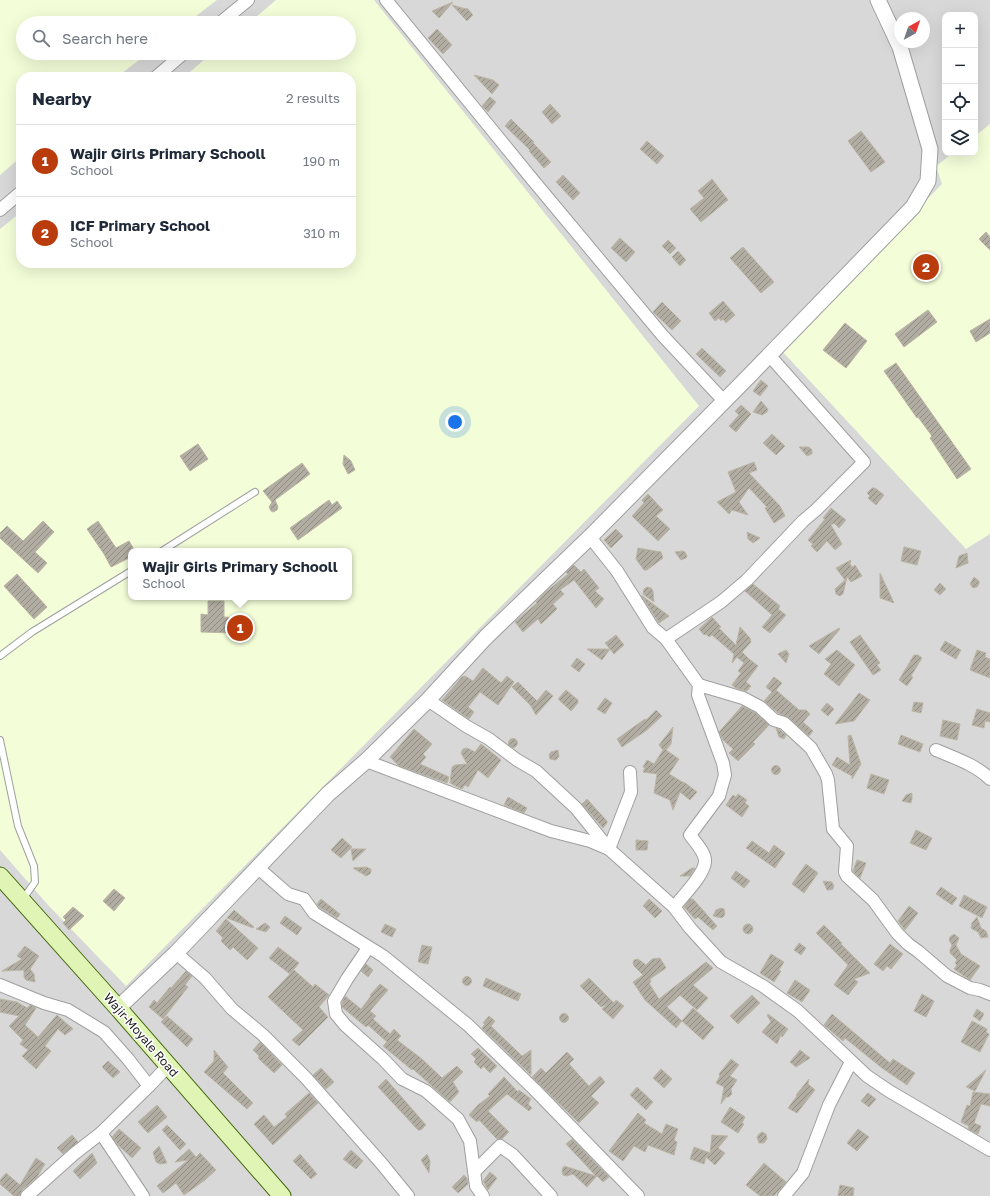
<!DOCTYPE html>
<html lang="en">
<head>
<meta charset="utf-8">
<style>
	:root { --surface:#fff; --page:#f2f2f3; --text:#1f2937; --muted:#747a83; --line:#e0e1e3; --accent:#ba3c0c }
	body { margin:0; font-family:"Golos Text",sans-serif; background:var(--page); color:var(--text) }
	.controls { position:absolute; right:12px; top:12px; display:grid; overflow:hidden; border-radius:8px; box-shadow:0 4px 16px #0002 }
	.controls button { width:36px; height:36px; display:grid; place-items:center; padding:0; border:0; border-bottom:1px solid var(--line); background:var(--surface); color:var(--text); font:20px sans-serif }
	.compass { position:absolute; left:894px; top:12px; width:36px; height:36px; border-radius:50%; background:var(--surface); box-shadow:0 4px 16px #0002; rotate:40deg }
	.you { position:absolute; left:455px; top:422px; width:14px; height:14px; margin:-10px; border:3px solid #fff; border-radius:50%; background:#1a73e8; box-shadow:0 0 0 6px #1a73e833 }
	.badge { display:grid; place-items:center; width:26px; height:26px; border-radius:50%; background:var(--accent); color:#fff; font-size:13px; font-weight:700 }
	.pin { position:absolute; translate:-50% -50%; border:2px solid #fff; box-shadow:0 1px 4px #0006 }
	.popup { position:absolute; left:128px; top:548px; width:224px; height:52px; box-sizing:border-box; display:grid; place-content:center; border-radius:8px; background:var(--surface); filter:drop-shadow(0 1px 3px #0005); font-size:13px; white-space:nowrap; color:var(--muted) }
	.popup b { font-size:15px; color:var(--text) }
	.popup::after { content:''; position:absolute; left:50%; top:100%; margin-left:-8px; border:8px solid transparent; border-top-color:var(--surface) }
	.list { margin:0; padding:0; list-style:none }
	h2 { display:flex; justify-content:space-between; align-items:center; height:52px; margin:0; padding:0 16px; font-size:17px }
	h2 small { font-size:13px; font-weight:400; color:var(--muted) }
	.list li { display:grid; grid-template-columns:26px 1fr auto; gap:12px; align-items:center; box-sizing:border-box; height:72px; padding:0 16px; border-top:1px solid var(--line) }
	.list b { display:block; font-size:15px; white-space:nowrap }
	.list p { margin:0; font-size:13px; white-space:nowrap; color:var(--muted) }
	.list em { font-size:13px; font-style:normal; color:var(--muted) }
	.icon { flex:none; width:22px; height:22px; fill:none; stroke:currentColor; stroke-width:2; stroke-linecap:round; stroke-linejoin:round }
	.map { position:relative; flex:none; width:990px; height:1196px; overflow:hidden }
	.search { position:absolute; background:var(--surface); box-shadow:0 4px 16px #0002; left:16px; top:16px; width:340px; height:44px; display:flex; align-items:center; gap:10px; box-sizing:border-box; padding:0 14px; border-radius:22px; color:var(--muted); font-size:15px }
	.panel { position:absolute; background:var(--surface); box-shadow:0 4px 16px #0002; left:16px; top:72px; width:340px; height:196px; border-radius:16px }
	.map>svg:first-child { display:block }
</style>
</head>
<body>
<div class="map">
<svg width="990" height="1196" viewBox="0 0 990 1196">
	<defs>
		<pattern id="building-hatch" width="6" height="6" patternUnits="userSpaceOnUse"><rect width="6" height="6" fill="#b1ada3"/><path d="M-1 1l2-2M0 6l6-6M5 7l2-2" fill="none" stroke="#8f8c84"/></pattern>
	</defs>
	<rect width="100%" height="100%" fill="#ecebe0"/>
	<!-- residential -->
	<path fill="#d9d8d8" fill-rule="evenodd" d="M0 0H990V1196H0ZM945 15H975V153H945ZM900 18H924V42H900ZM23 23H349V53H23ZM21 77H351V263H21ZM131 551H349V597H131Z"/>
	<!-- education -->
	<g fill="#f3fdd8" fill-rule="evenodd">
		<path d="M0 0H217L187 23H23V53H148L117 77H21V157L0 175Z"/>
		<path d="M276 0H374L699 406 126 986 48 905 0 850V229L21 212V263H351V77H184L212 53H349V23H249ZM131 551H349V597H131Z"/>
		<path d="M990 124V534L966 549 781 350 942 184 936 166 953 153H975V136Z"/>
	</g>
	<!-- building -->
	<g fill="url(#building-hatch)" stroke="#bcb5a4">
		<path d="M453 2 439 18 432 11Z"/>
		<path d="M452 5 466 9 467 8 473 15 467 21Z"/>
		<path d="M437 29 452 45 443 54 428 38Z"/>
		<path d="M474 75 493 80 499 85 492 94Z"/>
		<path d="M490 97 496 102 488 112 482 106Z"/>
		<path d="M550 104 561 116 552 124 542 112Z"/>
		<path d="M511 119 534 142 533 143 551 162 544 168 529 151 530 150 505 126Z"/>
		<path d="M861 131 885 162 871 172 848 141Z"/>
		<path d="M647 141 664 156 657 164 640 149Z"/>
		<path d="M563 175 580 193 573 200 556 182Z"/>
		<path d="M712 179 728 200 701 222 690 209 704 198 698 191Z"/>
		<path d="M986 232 990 237V250L979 239Z"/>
		<path d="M620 238 635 252 626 262 611 248Z"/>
		<path d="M668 240 676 248 670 254 662 246Z"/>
		<path d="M743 247 774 282 761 293 730 258Z"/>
		<path d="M678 251 686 260 680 266 672 257Z"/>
		<path d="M723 301 735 315 726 323 723 319 721 321 719 318 715 321 709 313Z"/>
		<path d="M662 302 681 321 672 330 653 312Z"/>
		<path d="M928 310 937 322 904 347 895 334Z"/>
		<path d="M990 319V333L976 342 970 331Z"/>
		<path d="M845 323 867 341 846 368 823 350Z"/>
		<path d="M702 348 726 371 720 377 696 354Z"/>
		<path d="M896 363 971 469 957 479 930 438 932 436 918 417 917 418 884 371Z"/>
		<path d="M761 380 768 386 760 396 753 391Z"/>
		<path d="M761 401 768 409 767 412 762 415 753 412Z"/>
		<path d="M741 405 751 414 736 432 729 426 739 415 735 411Z"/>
		<path d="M772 434 785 446 776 455 763 443Z"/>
		<path d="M198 444 208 459 190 471 180 456Z"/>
		<path d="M799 447H809L812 450V454L807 456Z"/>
		<path d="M344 455 351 461 355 470 348 474 343 464Z"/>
		<path d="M754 462 757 470 749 473 780 506 785 516 774 523 765 508 767 507 749 488 739 502 748 515 732 510 729 514 717 502 736 492 728 472Z"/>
		<path d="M302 463 310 474 275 500 278 507 277 510 273 512 271 511 269 507 272 502 263 491Z"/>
		<path d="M872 488H875L884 495 876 505 868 498 870 496 867 493Z"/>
		<path d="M648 494 663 510 656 516 670 529 658 541 632 516 644 503 642 500Z"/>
		<path d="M329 500 332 505 337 501 342 508 298 540 290 528Z"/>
		<path d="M831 508 846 520 839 528 834 523 831 525 842 544 835 550 827 541 817 552 811 546 813 544 808 540 825 519 823 518Z"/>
		<path d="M43 521 54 532 35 552 47 563 38 573 0 538V533L7 526 23 541Z"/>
		<path d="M98 521 116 548 129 541 135 551H131V557L111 567 104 554 87 529Z"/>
		<path d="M616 529 623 536 611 548 604 540Z"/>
		<path d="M747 532 760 538 753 543 748 539Z"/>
		<path d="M904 547 921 551 917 565 901 561Z"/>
		<path d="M638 548 661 552 663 558 647 570H644L636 559Z"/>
		<path d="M682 551 685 552 687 556 686 558 681 560 675 552Z"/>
		<path d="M967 553 968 563 956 568 959 556Z"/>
		<path d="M851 560 850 564 852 567 855 565 862 576 851 582 847 577 843 594 840 596 836 594 835 589 845 580 836 568Z"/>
		<path d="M574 565 581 572 584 569 599 588 595 591 604 599 596 608 574 580 560 590 564 594 553 604 557 609 541 624 538 619 523 632 515 622 537 603 536 602 546 592 568 574 566 572Z"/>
		<path d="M880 573 894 603 880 598Z"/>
		<path d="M17 574 47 607 34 619 4 586Z"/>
		<path d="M974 577 979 581V584L977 587 973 588 970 584Z"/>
		<path d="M940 583 946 589 940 595 934 590Z"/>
		<path d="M753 584 780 606 778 609 786 615 770 633 762 627 772 615 745 591Z"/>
		<path d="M647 587 651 588 653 591 654 602 643 594 644 589Z"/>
		<path d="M641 595 669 616 659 623Z"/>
		<path d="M208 601H224V617L235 618V633L201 632V614L208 615Z"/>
		<path d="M712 617 721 627 719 628 736 645 740 627 750 638 751 642 742 652 748 658 758 666 746 682 751 686 747 691 736 688 732 685 741 673 738 671 744 663 737 657 732 663 734 654 712 635 709 637 706 634 704 635 699 629Z"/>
		<path d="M839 628 840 629 819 654 809 646Z"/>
		<path d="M616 635 624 645 614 654 610 649 602 660 587 649H610L605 643Z"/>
		<path d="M860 635 880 663 877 665 881 670 873 675 850 642Z"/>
		<path d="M945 641 961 650 956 659 940 650Z"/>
		<path d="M786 650 789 654 786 663 778 654Z"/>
		<path d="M837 650 855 665 839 686 824 674 831 664 825 659Z"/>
		<path d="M977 650 986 653 985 657 990 659V678L970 670Z"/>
		<path d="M914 655H918L922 658 911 676 913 677 907 686 899 680Z"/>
		<path d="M577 658 585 664 579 672 571 666Z"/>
		<path d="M483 668 501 683 507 676 514 682 498 705 480 692 468 707 474 712 469 719 442 700 462 677 465 676 473 681Z"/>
		<path d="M774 677 782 683 776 690 799 710H806L810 714 803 722 813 731 809 736 789 718 778 713 764 701 772 692 766 687Z"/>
		<path d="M518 682 537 701 546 690 553 696 536 715 531 706 512 687Z"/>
		<path d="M566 690 578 700V703L571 711 558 699Z"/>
		<path d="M859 693 870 700 854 721 835 724Z"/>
		<path d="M605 698 612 703 605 714 597 709Z"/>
		<path d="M914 702 923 703 921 713 912 711Z"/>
		<path d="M827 703 834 709 828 716 821 710Z"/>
		<path d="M742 706 756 713 769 725 753 742 755 744 738 761 729 753 733 749 723 740 719 732Z"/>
		<path d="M977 709 990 713V722L985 721 984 728 972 725Z"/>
		<path d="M656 710 662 716 647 730 622 747 617 739 645 719 646 720Z"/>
		<path d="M943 720 960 724 957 740 940 736Z"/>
		<path d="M673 727 671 744 666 750 679 759 669 774 684 783V782L697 792 690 800 680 792 673 810 670 800 654 793 657 774 643 772 645 768 643 767 647 760 654 764 663 750 659 745Z"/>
		<path d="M776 728 780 730 786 735 784 739 779 737Z"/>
		<path d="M414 729 432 744 423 754 426 757 420 764 449 777 447 783 399 766 390 757Z"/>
		<path d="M851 735 861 764 852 779V776L832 765 837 757 850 765 848 736Z"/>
		<path d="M901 735 923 744 920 752 898 744Z"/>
		<circle cx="513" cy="743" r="4.5"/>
		<path d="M481 744 501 760 488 778 478 770 468 787 465 785 462 789 450 783 452 767 455 765 467 764 461 753 463 749 467 748 475 752Z"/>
		<path d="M558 750 559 756 557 759 555 760 550 759 549 755 551 752Z"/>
		<circle cx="776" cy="770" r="4.5"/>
		<path d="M871 774 889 780 884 794 867 788Z"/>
		<path d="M912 793V799L911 803 902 801 906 795Z"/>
		<path d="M738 794 747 800 745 803 749 806 742 817 726 805 733 795 736 797Z"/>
		<path d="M508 797 527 808 524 813 504 805Z"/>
		<path d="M587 799 607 821V823L603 828 582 804Z"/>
		<path d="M916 830 932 838 926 850 910 843Z"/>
		<path d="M342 838 352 847 341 858 331 850Z"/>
		<path d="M636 840 648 841 647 850H636Z"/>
		<path d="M752 841 769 853 774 845 785 853 775 868 746 848Z"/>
		<path d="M351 849H366L353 861Z"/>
		<path d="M857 860 866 863 860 878 853 871Z"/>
		<path d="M806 864 818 873 804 893 792 884Z"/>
		<path d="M366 867 371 869V871L370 874 366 876 353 868Z"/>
		<path d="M692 868H695L690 876H680Z"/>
		<path d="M736 871 750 881 744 888 731 878Z"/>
		<path d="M823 881 832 882 834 886 833 889 830 890H827Z"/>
		<path d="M941 887 957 898 952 905 936 894Z"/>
		<path d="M114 889 125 898 114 911 103 901Z"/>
		<path d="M964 895 987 907 982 918 959 906Z"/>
		<path d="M321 899 340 914 337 918 319 907 317 904Z"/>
		<path d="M649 899 662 911 655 918 643 906Z"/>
		<path d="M690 899H693L717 926 713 930 698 917 695 919 684 907Z"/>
		<path d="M909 906 918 913 905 930 898 921Z"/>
		<path d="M73 907 84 916 69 930 63 923 66 920 63 917Z"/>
		<path d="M721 908 724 909 725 913 724 916 722 918 713 916 716 910Z"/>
		<path d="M234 910 254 927 253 928 227 918Z"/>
		<path d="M285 916 302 928 297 935 280 923Z"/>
		<path d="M977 917 981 928 986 931 988 937 981 938 978 932 974 930 971 928 972 923Z"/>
		<path d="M226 919 258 948 247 960 233 947 230 950 221 941 223 938 216 931Z"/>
		<path d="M265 923 270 927 266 932 256 929Z"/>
		<path d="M385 924 396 929 392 937 381 932Z"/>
		<circle cx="748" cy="929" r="5"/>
		<path d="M824 925 842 943 841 944 870 973 854 979 858 982 848 995 834 985 848 965 816 933Z"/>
		<path d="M954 934 959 938 956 945 961 954 980 966 970 980 954 969 957 965 955 963 957 960 950 953V950L952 945 949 940 950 937Z"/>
		<path d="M799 943 806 948 801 955 794 950Z"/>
		<path d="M890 944 903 954 891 969 887 966 883 971 874 964Z"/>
		<path d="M422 945 432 947 428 964 418 962Z"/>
		<path d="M25 946 39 956 30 969 34 974 35 982 26 980 24 977V970L2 971 22 959 17 956Z"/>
		<path d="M278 947 299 963 290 974 269 958Z"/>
		<path d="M771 954 784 962 779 970 781 971 774 982 760 973Z"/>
		<path d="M660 958 666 968 650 979 651 982 649 983 659 999 706 962 713 968 693 985 708 998 697 1010 680 995 667 1007 682 1021 693 1008 714 1027 703 1040 682 1021 676 1028 645 1000 633 982 643 975 634 966 633 963 634 960 638 959 646 965 652 959Z"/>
		<path d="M366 964 373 970 368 977 361 971Z"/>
		<path d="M294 970 313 987 315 984 329 995 319 1007 328 1017 299 1046 292 1040 303 1030 268 997Z"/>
		<path d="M186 971 192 976 185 985 188 987 163 1019 149 1007 154 1000 157 1003 170 987 171 988Z"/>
		<circle cx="467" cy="981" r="4.5"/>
		<path d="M486 978 521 994 518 1001 483 986Z"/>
		<path d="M589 978 614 1003 616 1000 624 1006 613 1019 602 1009 607 1004 601 1007 580 986Z"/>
		<path d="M795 980 810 990 802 1002 787 993Z"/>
		<path d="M380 984 388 990 370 1011 376 1016 373 1019 390 1034 394 1029 401 1036 397 1040 422 1059 442 1078 457 1066 463 1072 453 1082 459 1092 450 1102 413 1069 412 1070 383 1046 387 1042 368 1025 366 1027 342 1007V1003L345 996 361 1009 371 996 370 995Z"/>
		<path d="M922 994 934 1001 926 1017 914 1011Z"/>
		<path d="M752 995 760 1003 738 1024 730 1016Z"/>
		<path d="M0 999 17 1002 27 1008 30 1005 36 1008 25 1025 38 1037 57 1015 73 1029 65 1035 58 1029 45 1046 51 1051 36 1069 22 1056 28 1050 20 1044 23 1040 9 1026 19 1016 0 1012Z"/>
		<path d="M977 1009 984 1014 980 1021 973 1016Z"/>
		<circle cx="564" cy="1018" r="4.5"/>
		<path d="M768 1014 788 1029 782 1037 781 1035 777 1044 762 1032 771 1022 767 1015Z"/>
		<path d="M832 1014 890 1063 893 1059 915 1073 907 1085 882 1068 845 1038 843 1041 824 1025Z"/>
		<path d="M167 1016 193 1039 187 1047 161 1022Z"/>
		<path d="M489 1016 495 1021 491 1026 522 1056 531 1050V1075L482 1028 485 1024 483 1023Z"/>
		<path d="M972 1021 987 1029 986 1032 989 1034 980 1052 961 1042Z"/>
		<path d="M260 1042 282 1065 274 1073 258 1058 259 1056 253 1050Z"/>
		<path d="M478 1048 497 1066 490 1073 483 1066 481 1069 474 1062 476 1059 471 1054Z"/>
		<path d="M214 1050 228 1067 223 1073 253 1103 247 1109 204 1072 214 1061Z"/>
		<path d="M800 1050 810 1058 796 1067 790 1062Z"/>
		<path d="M567 1052 574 1059 569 1064 589 1086 600 1076 605 1082 591 1096 599 1103 579 1123 532 1077 541 1068 546 1073Z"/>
		<path d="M731 1059 739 1065 730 1076 737 1080 731 1089 732 1094 729 1097H726L721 1104 724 1087 716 1083 720 1076 719 1074Z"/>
		<path d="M108 1061 120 1072 113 1078 102 1067Z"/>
		<path d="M321 1068 334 1082 326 1089 313 1075Z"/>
		<path d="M661 1069 672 1079 664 1088 653 1078Z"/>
		<path d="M986 1070 975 1091 966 1087Z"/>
		<path d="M504 1077 518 1092 519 1090 531 1099 528 1104 532 1108 529 1111 507 1094 488 1111 509 1132 502 1139H497L479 1120 477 1122 469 1115 478 1105 490 1096 488 1094Z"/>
		<path d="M386 1079 426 1125 421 1130H418L378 1087Z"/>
		<path d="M809 1079 808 1084 815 1090 797 1113 788 1108 797 1096 796 1095Z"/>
		<path d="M637 1087 653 1102 646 1110 630 1095Z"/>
		<path d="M973 1092 990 1094V1106L981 1104 974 1123 981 1126 978 1134 968 1129 969 1126 961 1122 967 1105 970 1106Z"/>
		<path d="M309 1093 318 1103 273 1145 254 1124 264 1115 274 1127 287 1117 285 1114Z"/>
		<path d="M868 1093 876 1099 869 1107 861 1101Z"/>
		<path d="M157 1105 167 1117 148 1133 138 1122Z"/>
		<path d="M730 1107 745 1117 742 1123 744 1124 738 1133 721 1122Z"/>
		<path d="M638 1113 646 1120 644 1123 662 1134 666 1124 678 1129 674 1140 677 1142 674 1155 648 1145 645 1152 634 1146 623 1161 609 1151Z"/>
		<path d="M167 1125 186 1144 180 1150 162 1130Z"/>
		<path d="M119 1129 141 1148 132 1158 119 1146 112 1137Z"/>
		<path d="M858 1129 869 1137 857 1151 847 1143Z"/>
		<path d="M762 1132 766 1134 767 1139 764 1143H759L757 1137 759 1134Z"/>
		<path d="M72 1135 78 1142 63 1154 57 1148Z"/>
		<path d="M712 1135 728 1136 718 1148 725 1153 715 1165 706 1157 704 1164 690 1159 694 1147 710 1153Z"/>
		<path d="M572 1139 609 1177 603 1182 597 1176 587 1187 573 1174 567 1176 563 1175 562 1171 563 1167H565L564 1166 596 1176 566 1144Z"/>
		<path d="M159 1146 167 1163 160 1164 156 1162 153 1152Z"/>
		<path d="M189 1149 196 1157 200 1153 216 1170 205 1180 184 1195 176 1183 163 1193 157 1186 188 1160 175 1162Z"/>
		<path d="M351 1150 363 1161 356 1169 343 1159Z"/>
		<path d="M92 1153 97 1163 80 1179 73 1171Z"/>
		<path d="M300 1154 317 1174 311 1179 293 1161Z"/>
		<path d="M427 1154 430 1161 429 1173 421 1160Z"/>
		<path d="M36 1158 45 1164 37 1177 22 1190 20 1196H13V1195L0 1184V1180L6 1173 20 1185Z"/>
		<path d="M764 1163 786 1182 774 1196H760L746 1185Z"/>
		<path d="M490 1172 497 1178 488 1190 483 1181Z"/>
		<path d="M464 1175 467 1178 468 1184 458 1193 452 1187Z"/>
		<path d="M840 1185 854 1188 853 1196H838Z"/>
	</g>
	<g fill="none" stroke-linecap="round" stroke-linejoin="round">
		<!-- service casing -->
		<g stroke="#9f9f9f" stroke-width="8">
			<g id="service">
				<path d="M162 551 255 492"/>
				<path d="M0 656 32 632 131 571"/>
				<path d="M0 740 18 826 34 866 35 882 23 899"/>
			</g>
		</g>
		<!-- minor casing -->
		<g stroke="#9f9f9f" stroke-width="14">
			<g id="minor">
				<path d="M386 0 532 179 663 336 724 401"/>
				<path d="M220 23 248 0"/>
				<path d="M156 77 184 53"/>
				<path d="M0 210 21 192"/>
				<path d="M590 537 617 571 653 628 666 639 699 685 698 695 723 763 725 775 719 796 690 835C695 842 706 853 705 862 704 875 683 896 674 907"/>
				<path d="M666 639 721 602 747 580 803 521 816 510 864 462 769 355"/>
				<path d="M699 685 743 698 760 707 774 720 784 723 811 748 826 774 828 780 833 829 847 846 845 872 847 876 873 900 897 933 908 944 919 952 947 976 970 988 980 990 990 994"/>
				<path d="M428 700 466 726 489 739 517 760 536 771 576 808 609 849"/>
				<path d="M936 750C955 758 976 765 990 779"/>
				<path d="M366 761 551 831 590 841 609 849 674 907 690 928 721 962 763 986 798 1011 867 1076 889 1091 990 1150"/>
				<path d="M609 849 631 792 630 772"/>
				<path d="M257 867 288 894 304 899 314 913 383 956 468 1025 535 1090 638 1196"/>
				<path d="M368 948 347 979 334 1001 336 1014 345 1025 383 1059 402 1079 426 1091 458 1119 470 1141 476 1186 483 1196"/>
				<path d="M176 953 205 978 232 1009 263 1035 306 1078 382 1164 408 1196"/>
				<path d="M0 985 44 1003 68 1010 104 1032 128 1059 149 1086 168 1066"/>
				<path d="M101 1133 143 1196"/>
				<path d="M475 1171 500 1146 513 1155 551 1196"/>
				<path d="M27 1196 74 1154 101 1133 149 1086"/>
				<path d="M784 1196 803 1173 829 1105 851 1062"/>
			</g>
		</g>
		<!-- tertiary casing -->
		<g stroke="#9f9f9f" stroke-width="17">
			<path id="tertiary" d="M118 1008 176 953 328 794 366 761 428 700 486 637 590 537 749 376 913 207 928 181 930 149 900 47 878 0"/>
		</g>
		<!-- secondary casing -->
		<g stroke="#44680b" stroke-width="19">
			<path id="secondary" d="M0 876 118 1008 282 1196"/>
		</g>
		<!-- service -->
		<use href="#service" stroke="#fff" stroke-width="6"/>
		<!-- minor -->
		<use href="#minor" stroke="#fff" stroke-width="12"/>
		<!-- tertiary -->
		<use href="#tertiary" stroke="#fff" stroke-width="15"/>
		<!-- secondary -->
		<use href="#secondary" stroke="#e0f5b5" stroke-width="17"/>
	</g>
	<g text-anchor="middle" stroke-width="3" stroke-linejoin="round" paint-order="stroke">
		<!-- street labels -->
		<g font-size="12" fill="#1b1b1b" stroke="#fff">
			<text transform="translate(141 1035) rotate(49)" y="4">Wajir-Moyale Road</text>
		</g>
	</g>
</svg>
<div class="controls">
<button>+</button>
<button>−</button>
<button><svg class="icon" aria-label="locate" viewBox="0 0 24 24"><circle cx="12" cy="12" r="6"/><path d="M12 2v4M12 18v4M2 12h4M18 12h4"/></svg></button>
<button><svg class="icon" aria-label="layers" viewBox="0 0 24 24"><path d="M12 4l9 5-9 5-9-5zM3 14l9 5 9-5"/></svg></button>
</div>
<svg class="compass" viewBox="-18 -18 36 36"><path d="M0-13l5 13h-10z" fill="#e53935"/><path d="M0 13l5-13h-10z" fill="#747a83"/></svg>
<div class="you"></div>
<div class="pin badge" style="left:240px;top:628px">1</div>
<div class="popup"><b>Wajir Girls Primary Schooll</b>School</div>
<div class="pin badge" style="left:926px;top:267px">2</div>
<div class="search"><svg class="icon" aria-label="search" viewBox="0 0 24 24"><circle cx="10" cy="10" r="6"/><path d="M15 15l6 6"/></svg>Search here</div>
<section class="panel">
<h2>Nearby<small>2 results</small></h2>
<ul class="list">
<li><span class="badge">1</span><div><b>Wajir Girls Primary Schooll</b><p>School</p></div><em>190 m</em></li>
<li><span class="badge">2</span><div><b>ICF Primary School</b><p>School</p></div><em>310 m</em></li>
</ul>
</section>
</div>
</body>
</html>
